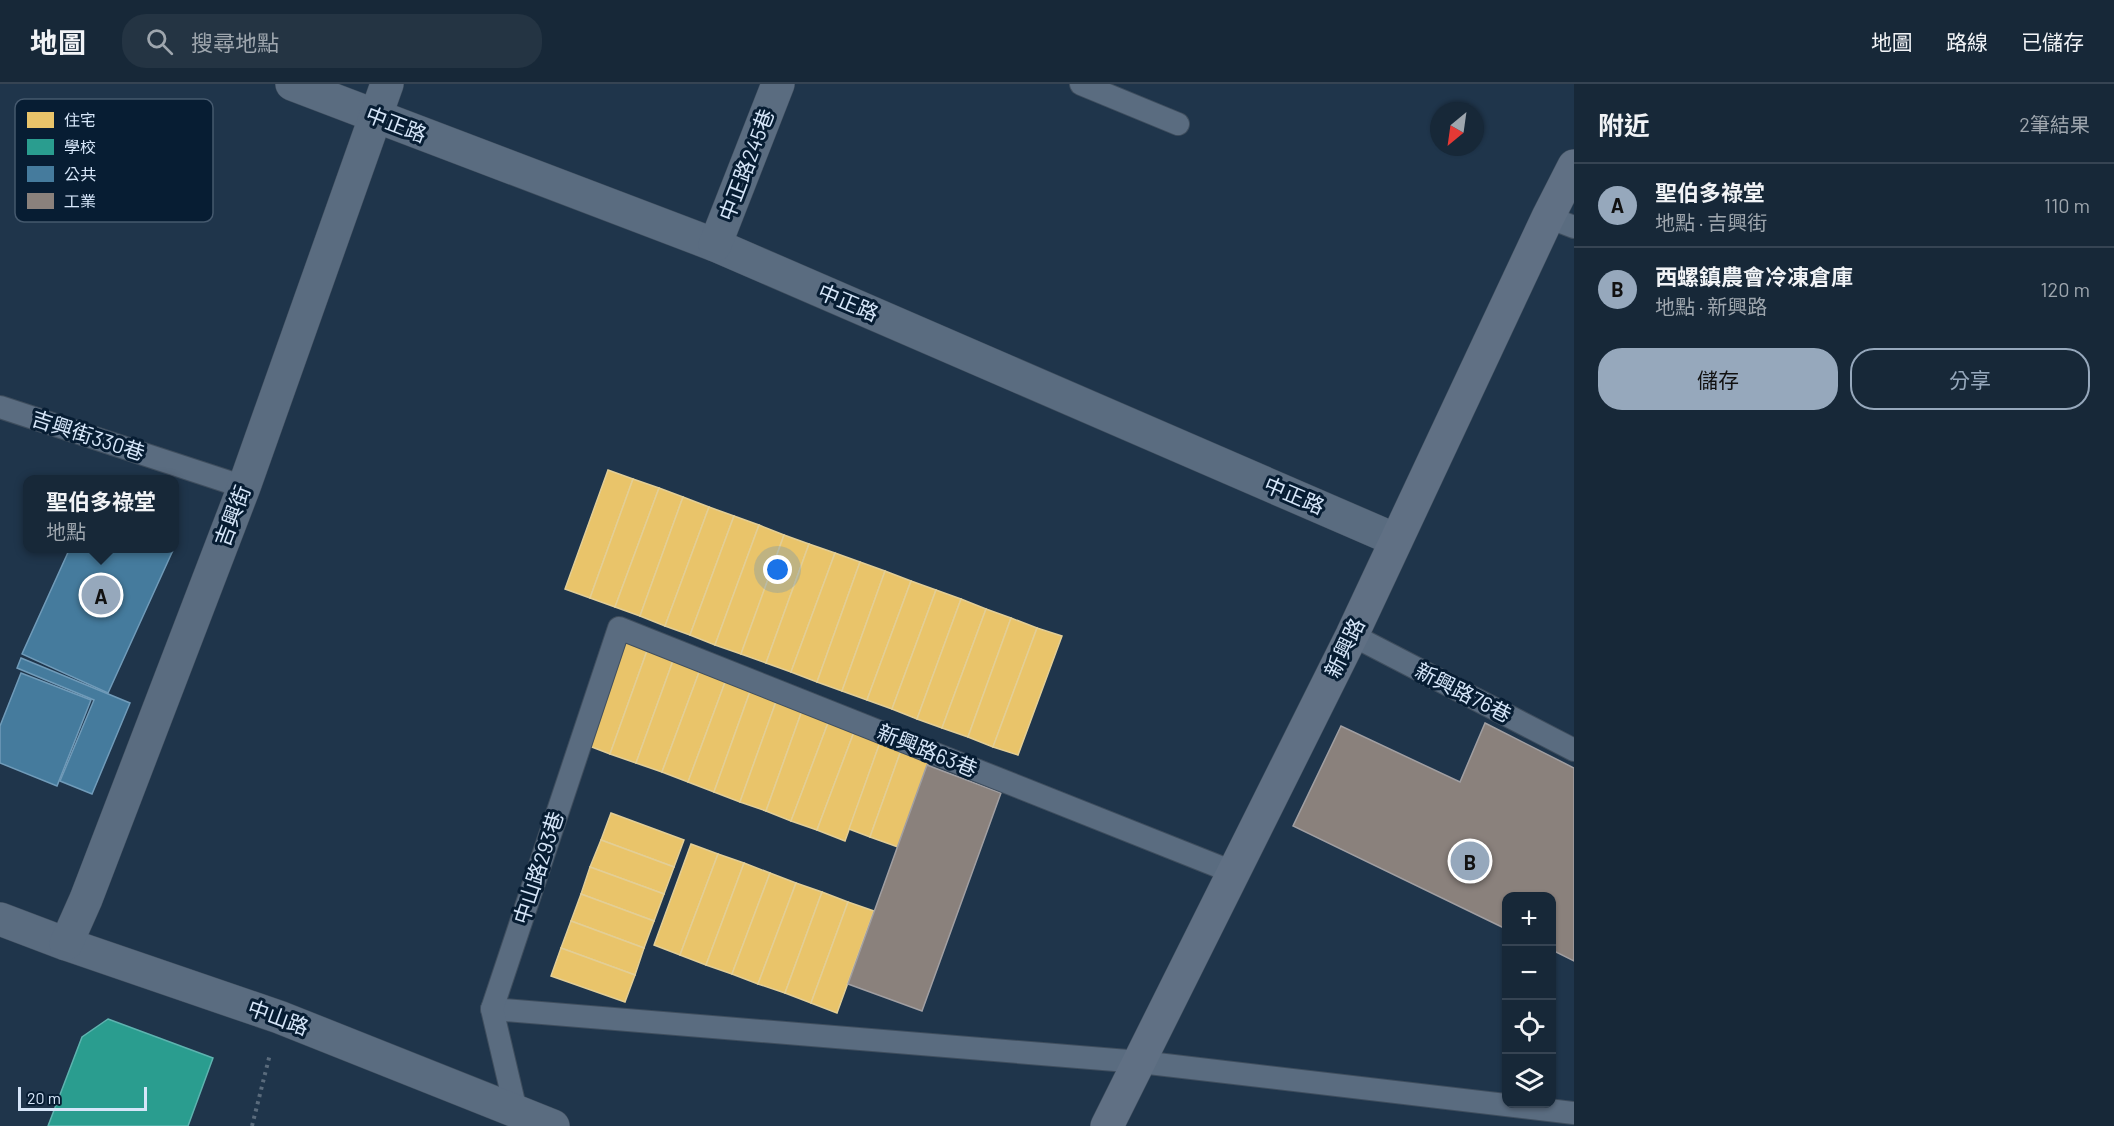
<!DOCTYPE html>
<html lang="zh-TW">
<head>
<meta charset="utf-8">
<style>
	:root { --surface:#172838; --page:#243443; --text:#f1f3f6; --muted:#9ea6ae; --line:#364453; --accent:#96a8bc }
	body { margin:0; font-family:Barlow,"Noto Sans TC",sans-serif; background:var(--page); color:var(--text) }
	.controls { position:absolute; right:18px; bottom:18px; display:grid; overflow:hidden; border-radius:12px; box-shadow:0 2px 4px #0004 }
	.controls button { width:54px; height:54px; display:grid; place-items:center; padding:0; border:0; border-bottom:2px solid var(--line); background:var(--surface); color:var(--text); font:30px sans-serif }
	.compass { position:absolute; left:1430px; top:18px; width:54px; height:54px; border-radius:50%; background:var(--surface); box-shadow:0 2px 4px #0004; rotate:209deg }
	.scale { position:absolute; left:18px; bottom:15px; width:129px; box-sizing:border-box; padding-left:6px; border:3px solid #d6e6f9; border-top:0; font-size:16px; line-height:21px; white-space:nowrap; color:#d6e6f9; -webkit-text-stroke:4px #071d33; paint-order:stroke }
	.you { position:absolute; left:778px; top:486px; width:21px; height:21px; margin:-15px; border:4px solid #fff; border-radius:50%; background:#1a73e8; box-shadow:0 0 0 9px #1a73e833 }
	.badge { display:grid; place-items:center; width:39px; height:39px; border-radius:50%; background:var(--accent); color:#111; font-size:20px; font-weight:700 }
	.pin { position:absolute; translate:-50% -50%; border:3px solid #fff; box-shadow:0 2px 6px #0006 }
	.popup { position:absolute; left:23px; top:391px; width:156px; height:78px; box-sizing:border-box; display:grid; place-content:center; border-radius:12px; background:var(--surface); filter:drop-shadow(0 2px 4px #0005); font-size:20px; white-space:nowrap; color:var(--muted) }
	.popup b { font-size:22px; color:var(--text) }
	.popup::after { content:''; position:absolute; left:50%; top:100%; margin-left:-12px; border:12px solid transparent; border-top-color:var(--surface) }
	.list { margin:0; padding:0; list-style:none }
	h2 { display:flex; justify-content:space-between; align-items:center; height:78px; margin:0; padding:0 24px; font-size:26px }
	h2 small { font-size:20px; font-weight:400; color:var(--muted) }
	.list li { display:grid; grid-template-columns:39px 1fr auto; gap:18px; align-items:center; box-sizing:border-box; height:84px; padding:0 24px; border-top:2px solid var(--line) }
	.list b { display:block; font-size:22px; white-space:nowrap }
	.list p { margin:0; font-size:20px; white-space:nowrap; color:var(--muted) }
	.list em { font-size:20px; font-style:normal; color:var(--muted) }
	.actions { display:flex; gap:12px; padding:18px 24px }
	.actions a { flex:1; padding:14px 0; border:2px solid var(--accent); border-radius:24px; text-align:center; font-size:21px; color:var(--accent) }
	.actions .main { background:var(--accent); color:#111 }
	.icon { flex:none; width:33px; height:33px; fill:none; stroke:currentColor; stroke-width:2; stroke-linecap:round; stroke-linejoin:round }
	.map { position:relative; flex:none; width:1574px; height:1042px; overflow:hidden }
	header { display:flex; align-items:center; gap:36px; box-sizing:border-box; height:84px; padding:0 30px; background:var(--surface); border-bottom:2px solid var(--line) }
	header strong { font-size:28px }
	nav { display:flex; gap:33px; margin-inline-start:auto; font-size:21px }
	.search { width:420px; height:54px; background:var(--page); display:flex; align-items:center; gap:15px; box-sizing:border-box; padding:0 21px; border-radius:24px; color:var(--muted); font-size:22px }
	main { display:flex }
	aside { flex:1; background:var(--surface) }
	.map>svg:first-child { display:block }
</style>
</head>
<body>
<header>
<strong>地圖</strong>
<div class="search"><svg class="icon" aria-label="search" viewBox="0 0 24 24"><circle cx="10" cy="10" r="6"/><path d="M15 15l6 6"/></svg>搜尋地點</div>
<nav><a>地圖</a><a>路線</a><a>已儲存</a></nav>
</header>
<main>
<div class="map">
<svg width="1574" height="1042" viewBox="0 0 1574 1042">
	<rect width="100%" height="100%" fill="#1f354b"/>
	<!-- homes -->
	<g fill="#e9c46a" stroke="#e3ce95" stroke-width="1.5">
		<path d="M608 386 633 395 590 514 565 505Z"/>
		<path d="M633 395 659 404 615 523 590 514Z"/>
		<path d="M659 404 683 413 640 532 615 523Z"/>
		<path d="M683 413 709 423 665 542 640 532Z"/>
		<path d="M709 423 734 432 690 551 665 542Z"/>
		<path d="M734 432 759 441 715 561 690 551Z"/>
		<path d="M759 441 784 451 741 570 715 561Z"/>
		<path d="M784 451 809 460 766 579 741 570Z"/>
		<path d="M809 460 835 469 791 588 766 579Z"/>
		<path d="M835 469 860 478 817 598 791 588Z"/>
		<path d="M860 478 885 487 842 607 817 598Z"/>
		<path d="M885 487 911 497 867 616 842 607Z"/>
		<path d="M911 497 936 506 892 625 867 616Z"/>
		<path d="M936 506 961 515 917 635 892 625Z"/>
		<path d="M961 515 986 525 942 644 917 635Z"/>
		<path d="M986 525 1011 534 968 653 942 644Z"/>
		<path d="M1011 534 1037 544 993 663 968 653Z"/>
		<path d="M1037 544 1062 552 1018 671 993 663Z"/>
		<path d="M622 554 648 564 610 670 584 660Z"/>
		<path d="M648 564 674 574 636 679 610 670Z"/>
		<path d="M674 574 701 583 662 688 636 679Z"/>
		<path d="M701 583 727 593 688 698 662 688Z"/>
		<path d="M727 593 752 602 714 708 688 698Z"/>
		<path d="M752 602 778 612 740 718 714 708Z"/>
		<path d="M778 612 804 621 766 727 740 718Z"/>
		<path d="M804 621 831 631 791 737 766 727Z"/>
		<path d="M831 631 857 640 817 746 791 737Z"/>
		<path d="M857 640 883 650 845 757 817 746Z"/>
		<path d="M883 650 904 658 870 753 849 745Z"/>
		<path d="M904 658 932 669 898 763 870 753Z"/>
		<path d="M611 729 684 756 674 783 601 756Z"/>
		<path d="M601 756 674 783 664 810 590 783Z"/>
		<path d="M691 760 718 770 680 871 654 861Z"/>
		<path d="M718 770 744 779 706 881 680 871Z"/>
		<path d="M744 779 770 789 732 890 706 881Z"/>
		<path d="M590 783 664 810 654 837 581 810Z"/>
		<path d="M770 789 796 799 758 900 732 890Z"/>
		<path d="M796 799 822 808 785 909 758 900Z"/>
		<path d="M822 808 848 818 811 919 785 909Z"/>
		<path d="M581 810 654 837 644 864 571 837Z"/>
		<path d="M848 818 874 827 837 929 811 919Z"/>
		<path d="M571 837 644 864 635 891 561 864Z"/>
		<path d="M561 864 635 891 625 918 551 892Z"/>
	</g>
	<!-- schools -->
	<path fill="#2a9d8f" stroke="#5eb3af" stroke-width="1.5" d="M108 935 213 974 188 1042H48L82 953Z"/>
	<!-- public -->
	<g fill="#457b9d" stroke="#709bb9" stroke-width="1.5">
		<path d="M70 464H174L108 609 22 570Z"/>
		<path d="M21 574 130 619 92 710 60 697 94 616 17 584Z"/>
		<path d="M21 589 91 616 57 702 0 679V642Z"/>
	</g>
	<!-- industry -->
	<g fill="#8a817c" stroke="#a19fa2" stroke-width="1.5">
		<path d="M1485 639 1574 684V877L1552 866V812H1506V845L1293 742 1341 642 1460 698Z"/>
		<path d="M927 681 1001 709 922 927 848 900Z"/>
	</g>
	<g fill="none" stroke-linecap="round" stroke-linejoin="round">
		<!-- lane casing -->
		<g stroke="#3f4e5e" stroke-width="24">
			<g id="lane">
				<path d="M1081 0 1178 40"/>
				<path d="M1548 133 1574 143"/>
				<path d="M0 323 244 403"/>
				<path d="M1352 551 1574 666"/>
				<path d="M492 925 1140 978 1574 1029"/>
				<path d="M516 1027 492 925 619 544 1235 789"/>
			</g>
		</g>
		<!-- street casing -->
		<g stroke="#3f4e5e" stroke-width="34">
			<g id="street">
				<path d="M292 0 715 161 1396 456"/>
				<path d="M715 161 778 0"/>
				<path d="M0 835 66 860 279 933 553 1042"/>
				<path d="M66 860 86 815 244 403 387 0"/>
			</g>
		</g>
		<!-- secondary casing -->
		<g stroke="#3f4e5e" stroke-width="34">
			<path id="secondary" d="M1107 1042 1352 551 1548 133 1574 82"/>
		</g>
		<!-- path -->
		<path stroke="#5a6b7c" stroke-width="4" stroke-dasharray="3 4.5" stroke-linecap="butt" d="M252 1042 270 970"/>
		<!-- lane -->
		<use href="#lane" stroke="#5a6c80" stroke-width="22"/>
		<!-- street -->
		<use href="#street" stroke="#5a6c80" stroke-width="33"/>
		<!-- secondary -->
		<use href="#secondary" stroke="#607084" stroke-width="33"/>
	</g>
	<g text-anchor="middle" stroke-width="6" stroke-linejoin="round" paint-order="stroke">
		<!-- street labels -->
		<g font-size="21" fill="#d6e6f9" stroke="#071d33">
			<text transform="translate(396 41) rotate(21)" y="7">中正路</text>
			<text transform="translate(747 81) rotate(-69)" y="7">中正路245巷</text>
			<text transform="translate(848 219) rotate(23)" y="7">中正路</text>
			<text transform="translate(88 352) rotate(18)" y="7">吉興街330巷</text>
			<text transform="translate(1294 412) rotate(23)" y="7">中正路</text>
			<text transform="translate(233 432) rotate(-69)" y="7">吉興街</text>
			<text transform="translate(1345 564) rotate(-64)" y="7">新興路</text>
			<text transform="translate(1463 609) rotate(27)" y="7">新興路76巷</text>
			<text transform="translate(927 667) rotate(22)" y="7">新興路63巷</text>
			<text transform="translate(539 784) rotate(-72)" y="7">中山路293巷</text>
			<text transform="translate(278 934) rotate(20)" y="7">中山路</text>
		</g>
	</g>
	<!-- legend -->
	<rect x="15" y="15" width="198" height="123" rx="9" fill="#071d33" stroke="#45596e" stroke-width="1.5"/>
	<rect x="27" y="28" width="27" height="16" fill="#e9c46a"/>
	<rect x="27" y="55" width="27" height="16" fill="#2a9d8f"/>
	<rect x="27" y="82" width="27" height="16" fill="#457b9d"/>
	<rect x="27" y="109" width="27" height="16" fill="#8a817c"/>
	<g font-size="16" fill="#d6e6f9">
		<text x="64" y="42">住宅</text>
		<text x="64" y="69">學校</text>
		<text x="64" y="96">公共</text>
		<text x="64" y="123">工業</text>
	</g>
</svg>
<div class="controls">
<button>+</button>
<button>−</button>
<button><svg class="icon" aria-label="locate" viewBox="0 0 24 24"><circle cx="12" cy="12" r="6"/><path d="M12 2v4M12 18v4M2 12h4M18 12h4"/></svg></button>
<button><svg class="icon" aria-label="layers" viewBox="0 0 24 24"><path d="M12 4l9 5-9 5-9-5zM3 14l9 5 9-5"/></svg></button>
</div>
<svg class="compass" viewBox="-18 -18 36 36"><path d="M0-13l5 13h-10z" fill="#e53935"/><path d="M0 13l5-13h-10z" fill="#9ea6ae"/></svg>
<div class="scale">20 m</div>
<div class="you"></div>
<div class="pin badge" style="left:101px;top:511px">A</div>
<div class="popup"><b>聖伯多祿堂</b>地點</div>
<div class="pin badge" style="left:1470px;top:777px">B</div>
</div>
<aside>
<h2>附近<small>2筆結果</small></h2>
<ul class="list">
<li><span class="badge">A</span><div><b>聖伯多祿堂</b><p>地點 · 吉興街</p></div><em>110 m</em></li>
<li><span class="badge">B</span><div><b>西螺鎮農會冷凍倉庫</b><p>地點 · 新興路</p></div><em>120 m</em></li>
</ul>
<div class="actions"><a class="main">儲存</a><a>分享</a></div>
</aside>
</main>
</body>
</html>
